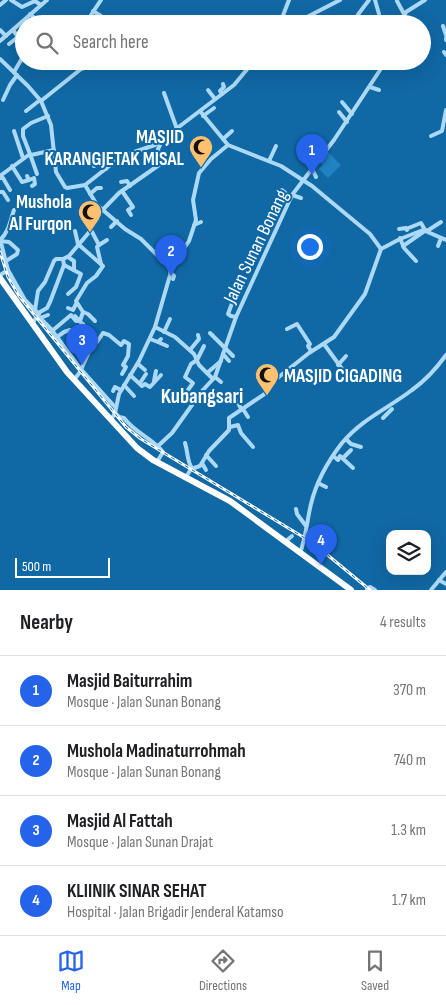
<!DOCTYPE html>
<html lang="en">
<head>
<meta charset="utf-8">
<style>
	:root { --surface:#fff; --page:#f2f2f2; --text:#202124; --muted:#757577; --line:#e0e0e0; --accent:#2563eb }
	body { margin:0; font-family:"Sofia Sans Condensed",sans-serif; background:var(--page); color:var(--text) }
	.controls { position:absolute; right:15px; bottom:15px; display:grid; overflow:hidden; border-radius:10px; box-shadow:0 5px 20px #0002 }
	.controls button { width:45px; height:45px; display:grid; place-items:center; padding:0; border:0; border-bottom:1px solid var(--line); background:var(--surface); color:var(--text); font:25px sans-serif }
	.scale { position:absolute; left:15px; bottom:12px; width:95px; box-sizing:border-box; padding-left:5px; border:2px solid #fff; border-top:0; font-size:14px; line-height:18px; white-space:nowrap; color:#fff; -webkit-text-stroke:4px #1068a4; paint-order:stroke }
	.you { position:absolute; left:309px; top:246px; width:18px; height:18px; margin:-12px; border:4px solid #fff; border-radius:50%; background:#1a73e8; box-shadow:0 0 0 8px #1a73e833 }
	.badge { display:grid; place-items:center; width:32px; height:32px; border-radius:50%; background:var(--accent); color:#fff; font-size:16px; font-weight:700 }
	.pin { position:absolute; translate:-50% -41px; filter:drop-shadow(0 1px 2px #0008) }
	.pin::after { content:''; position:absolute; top:26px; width:18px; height:15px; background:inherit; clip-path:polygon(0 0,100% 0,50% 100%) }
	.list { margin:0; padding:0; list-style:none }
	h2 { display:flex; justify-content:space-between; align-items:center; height:65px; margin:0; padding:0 20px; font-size:21px }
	h2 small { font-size:16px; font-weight:400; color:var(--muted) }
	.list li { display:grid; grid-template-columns:32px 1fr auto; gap:15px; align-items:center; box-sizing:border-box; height:70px; padding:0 20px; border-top:1px solid var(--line) }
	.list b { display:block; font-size:19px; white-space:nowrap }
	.list p { margin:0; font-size:16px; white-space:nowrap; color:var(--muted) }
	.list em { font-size:16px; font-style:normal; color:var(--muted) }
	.icon { flex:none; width:28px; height:28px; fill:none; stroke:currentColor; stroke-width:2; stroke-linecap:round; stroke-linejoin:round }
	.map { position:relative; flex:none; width:446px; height:590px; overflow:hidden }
	.search { position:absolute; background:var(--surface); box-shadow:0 5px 20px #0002; left:15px; right:15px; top:15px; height:55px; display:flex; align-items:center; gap:12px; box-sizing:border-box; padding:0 18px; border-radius:28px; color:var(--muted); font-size:19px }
	.sheet { height:345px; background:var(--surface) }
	nav { display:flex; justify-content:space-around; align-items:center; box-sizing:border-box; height:70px; border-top:1px solid var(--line); background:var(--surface); font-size:14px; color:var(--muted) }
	nav a { display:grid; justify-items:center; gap:2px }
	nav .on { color:var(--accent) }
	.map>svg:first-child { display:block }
</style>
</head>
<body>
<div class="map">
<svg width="446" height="590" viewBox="0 0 446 590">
	<rect width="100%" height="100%" fill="#1068a4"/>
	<!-- green -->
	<path fill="#2082c1" d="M328 152 341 165 328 178 319 169 323 165 320 161Z"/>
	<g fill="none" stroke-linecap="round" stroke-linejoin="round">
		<!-- minor -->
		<g stroke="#abd9f6" stroke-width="4">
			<path d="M11 0 22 7 35 1 41 5"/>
			<path d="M375 0 379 14"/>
			<path d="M397 1 404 14"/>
			<path d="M0 5 6 0"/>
			<path d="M93 11 101 16 108 24"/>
			<path d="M30 14 41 24"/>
			<path d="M90 24 94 21 91 15 101 0"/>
			<path d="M109 24 114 18 122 24"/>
			<path d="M283 24 282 18 289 0"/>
			<path d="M286 24 305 18 340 0"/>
			<path d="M353 24C354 18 365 6 369 0"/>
			<path d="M401 24 406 12 425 0"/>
			<path d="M443 26 446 35"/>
			<path d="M0 30 6 36"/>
			<path d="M446 38V40"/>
			<path d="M0 41 47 0"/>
			<path d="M9 44 18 37 13 30"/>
			<path d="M444 52 446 55"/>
			<path d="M0 59 28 86 41 101 51 125 56 172 65 187 67 188 85 185 122 156 155 145 234 85 254 61"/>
			<path d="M78 61 83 68"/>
			<path d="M14 72 24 55"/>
			<path d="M370 87 379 90"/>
			<path d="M208 90 215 99"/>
			<path d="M164 93 177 129"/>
			<path d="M222 94 220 91 224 87 223 84"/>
			<path d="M3 100 10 85 17 75"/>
			<path d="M41 101 81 69 87 67 92 61"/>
			<path d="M342 102 352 114"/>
			<path d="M26 111 40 100"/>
			<path d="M200 111 228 145 281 166 312 186 370 234 381 249"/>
			<path d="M339 112 347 122"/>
			<path d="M203 116 214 108"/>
			<path d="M14 131 23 158"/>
			<path d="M431 136 442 131 446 110"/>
			<path d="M223 139 232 131"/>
			<path d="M319 147 326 152"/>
			<path d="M30 154 37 174"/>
			<path d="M31 155 54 150"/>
			<path d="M269 161 276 146"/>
			<path d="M12 166 22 182 29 180 27 176"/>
			<path d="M94 166 100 163 106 169"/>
			<path d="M312 169 316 177"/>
			<path d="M0 176 30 154 23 136V129L31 123 48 116"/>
			<path d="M0 178H3L10 190"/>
			<path d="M29 180 34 178 35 184 32 186"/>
			<path d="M121 182 127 181 130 186"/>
			<path d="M85 185 97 205 125 229 141 239 158 256 173 265"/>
			<path d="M282 190 291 198"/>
			<path d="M122 191 133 207 128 210 131 215"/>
			<path d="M0 192H3L8 200"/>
			<path d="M90 194 97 188H101"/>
			<path d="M292 195 301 198"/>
			<path d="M194 225 201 222"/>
			<path d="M111 227 117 221"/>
			<path d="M399 229 406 228 407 230"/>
			<path d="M406 229 421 223 425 230"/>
			<path d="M91 230 99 245 97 247 101 264"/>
			<path d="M75 231 78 244 103 266 96 276 87 283 76 301 83 312 80 321"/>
			<path d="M427 231 441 222"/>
			<path d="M400 238 404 248 416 261"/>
			<path d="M0 239 8 270 25 300 39 314"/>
			<path d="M0 240C9 232 10 221 14 210"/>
			<path d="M0 241 9 242 18 250 17 254 6 261"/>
			<path d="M99 245 107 240"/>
			<path d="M403 246 426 230"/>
			<path d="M438 246 441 238"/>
			<path d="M68 257 74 261V270"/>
			<path d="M64 265 81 274 76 287 68 294"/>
			<path d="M170 272 174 276 173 279"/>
			<path d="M0 275 8 270"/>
			<path d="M234 298 228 314 231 316 236 317"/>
			<path d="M68 308 73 310 76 304"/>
			<path d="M35 310 38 291 45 282 54 261 56 259H63"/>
			<path d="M83 312 88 314 95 321"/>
			<path d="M38 316 51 329 79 367 115 407"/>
			<path d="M40 318 48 315"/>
			<path d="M32 324 40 312 47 308 50 302 64 265 63 259 69 256 91 230 88 225 119 193 159 165 160 160 158 149 160 145 159 142"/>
			<path d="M155 327 175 337 194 354 199 365 213 379"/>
			<path d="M287 329 297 324 310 344 308 346 311 351"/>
			<path d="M77 330 83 324"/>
			<path d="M52 331 71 315 76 321H80"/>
			<path d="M164 332 170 319"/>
			<path d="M210 333 233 356"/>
			<path d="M57 337 64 332 70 330"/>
			<path d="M150 339 158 342 161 339"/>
			<path d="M158 342 167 346"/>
			<path d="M93 343 97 342 103 333 109 335 121 345 124 341 129 344 128 356 123 365 126 367 122 374"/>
			<path d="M324 344 345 373"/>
			<path d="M190 350 199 339 198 335"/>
			<path d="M223 354 229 361"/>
			<path d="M197 360 204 346"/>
			<path d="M138 364 145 370"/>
			<path d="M338 365 346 356"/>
			<path d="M207 373 221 361"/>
			<path d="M130 375 142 386 145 384 150 387 161 375"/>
			<path d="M215 377 221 382"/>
			<path d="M74 380 80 372 93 343 85 327 75 316"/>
			<path d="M154 381 156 371"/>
			<path d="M140 383 146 374"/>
			<path d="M124 385 134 396"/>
			<path d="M188 390 193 383 185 377 191 364 197 360"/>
			<path d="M113 391 115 387 121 390"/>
			<path d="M236 400 242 410"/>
			<path d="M243 409 248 417"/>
			<path d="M115 413 119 417 124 418C135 433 152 438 163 452L157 462"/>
			<path d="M383 418 392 409"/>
			<path d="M111 420 115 413 119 394 139 361 155 327 173 265 189 241 196 220 193 200 199 173 211 159 228 145"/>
			<path d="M230 427 238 425 241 433 253 447"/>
			<path d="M346 439 351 444 361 447"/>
			<path d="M185 443C188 452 187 462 192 468"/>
			<path d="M158 446 172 433 202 391 215 377 236 317 292 195 334 140 386 61"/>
			<path d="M206 455 216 466"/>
			<path d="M333 456 338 460 340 456 353 468"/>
			<path d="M343 458 351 450"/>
			<path d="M202 463 206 470"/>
			<path d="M186 477 191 469 200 466 209 451 229 430V418L266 393 275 380 309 353 334 337 365 294 381 249 400 239 423 230 446 240"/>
			<path d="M318 483 326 487"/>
			<path d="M296 509 297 514 306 526"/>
			<path d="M285 542 292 536"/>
			<path d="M300 553C306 538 307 520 311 504 316 483 328 461 342 443 362 419 387 409 412 390 426 380 436 369 446 355"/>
			<path d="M439 580 446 584"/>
			<path d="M367 589 370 587 375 590"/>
			<path d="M431 590 446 572"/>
		</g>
		<!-- highway -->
		<path stroke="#fff" stroke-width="6" d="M0 278 67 372 137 448 153 460 230 501 351 590"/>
		<!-- rail casing -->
		<g stroke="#fff" stroke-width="3">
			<path id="rail" d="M0 252 8 277 19 296 126 427 141 439 313 543 370 590"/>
		</g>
		<!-- rail -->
		<use href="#rail" stroke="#1068a4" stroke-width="1" stroke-dasharray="4" stroke-linecap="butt"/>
	</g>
	<!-- icons -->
	<defs>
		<g id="mosque-pin" transform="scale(1.25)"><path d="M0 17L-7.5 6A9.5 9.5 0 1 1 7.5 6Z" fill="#ffc070" stroke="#1068a4"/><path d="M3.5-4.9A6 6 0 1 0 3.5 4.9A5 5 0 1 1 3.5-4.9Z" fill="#111"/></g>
	</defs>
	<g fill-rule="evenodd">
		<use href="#mosque-pin" x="201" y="147"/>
		<use href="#mosque-pin" x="90" y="212"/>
		<use href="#mosque-pin" x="267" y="375"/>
	</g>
	<g text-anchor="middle" stroke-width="4" stroke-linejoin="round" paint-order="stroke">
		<!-- poi labels -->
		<g font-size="19" font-weight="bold" fill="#fff" stroke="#1068a4" text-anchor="end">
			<text x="184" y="143">MASJID<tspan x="184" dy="22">KARANGJETAK MISAL</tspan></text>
			<text x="72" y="208">Mushola<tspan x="72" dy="22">Al Furqon</tspan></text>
			<text x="284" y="382" text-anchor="start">MASJID CIGADING</text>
		</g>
		<!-- street labels -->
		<g font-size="19" fill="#fff" stroke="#1068a4">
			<text transform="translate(255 246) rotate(-64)" y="7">Jalan Sunan Bonang</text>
		</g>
		<!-- quarter labels -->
		<g font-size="21" font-weight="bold" fill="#fff" stroke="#1068a4">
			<text x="202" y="403">Kubangsari</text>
		</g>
	</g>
</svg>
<div class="controls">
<button><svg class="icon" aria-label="layers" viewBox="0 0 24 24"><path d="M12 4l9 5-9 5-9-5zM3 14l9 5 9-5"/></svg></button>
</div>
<div class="scale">500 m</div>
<div class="you"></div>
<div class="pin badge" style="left:312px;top:175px">1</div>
<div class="pin badge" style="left:171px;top:276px">2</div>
<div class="pin badge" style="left:82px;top:365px">3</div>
<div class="pin badge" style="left:321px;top:565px">4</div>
<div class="search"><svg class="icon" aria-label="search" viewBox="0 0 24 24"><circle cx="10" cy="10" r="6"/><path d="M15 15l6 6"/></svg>Search here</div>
</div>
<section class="sheet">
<h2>Nearby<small>4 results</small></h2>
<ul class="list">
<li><span class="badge">1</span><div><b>Masjid Baiturrahim</b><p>Mosque · Jalan Sunan Bonang</p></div><em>370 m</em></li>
<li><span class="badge">2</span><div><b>Mushola Madinaturrohmah</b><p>Mosque · Jalan Sunan Bonang</p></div><em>740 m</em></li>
<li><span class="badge">3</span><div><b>Masjid Al Fattah</b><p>Mosque · Jalan Sunan Drajat</p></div><em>1.3 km</em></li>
<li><span class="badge">4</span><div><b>KLIINIK SINAR SEHAT</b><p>Hospital · Jalan Brigadir Jenderal Katamso</p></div><em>1.7 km</em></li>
</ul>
</section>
<nav>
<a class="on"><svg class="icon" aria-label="map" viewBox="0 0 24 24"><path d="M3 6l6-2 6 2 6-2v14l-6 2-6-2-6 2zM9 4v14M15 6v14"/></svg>Map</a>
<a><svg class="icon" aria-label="directions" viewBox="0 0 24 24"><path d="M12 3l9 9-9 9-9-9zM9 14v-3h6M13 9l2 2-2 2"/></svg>Directions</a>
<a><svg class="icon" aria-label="saved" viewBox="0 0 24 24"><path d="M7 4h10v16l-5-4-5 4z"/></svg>Saved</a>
</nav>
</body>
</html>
